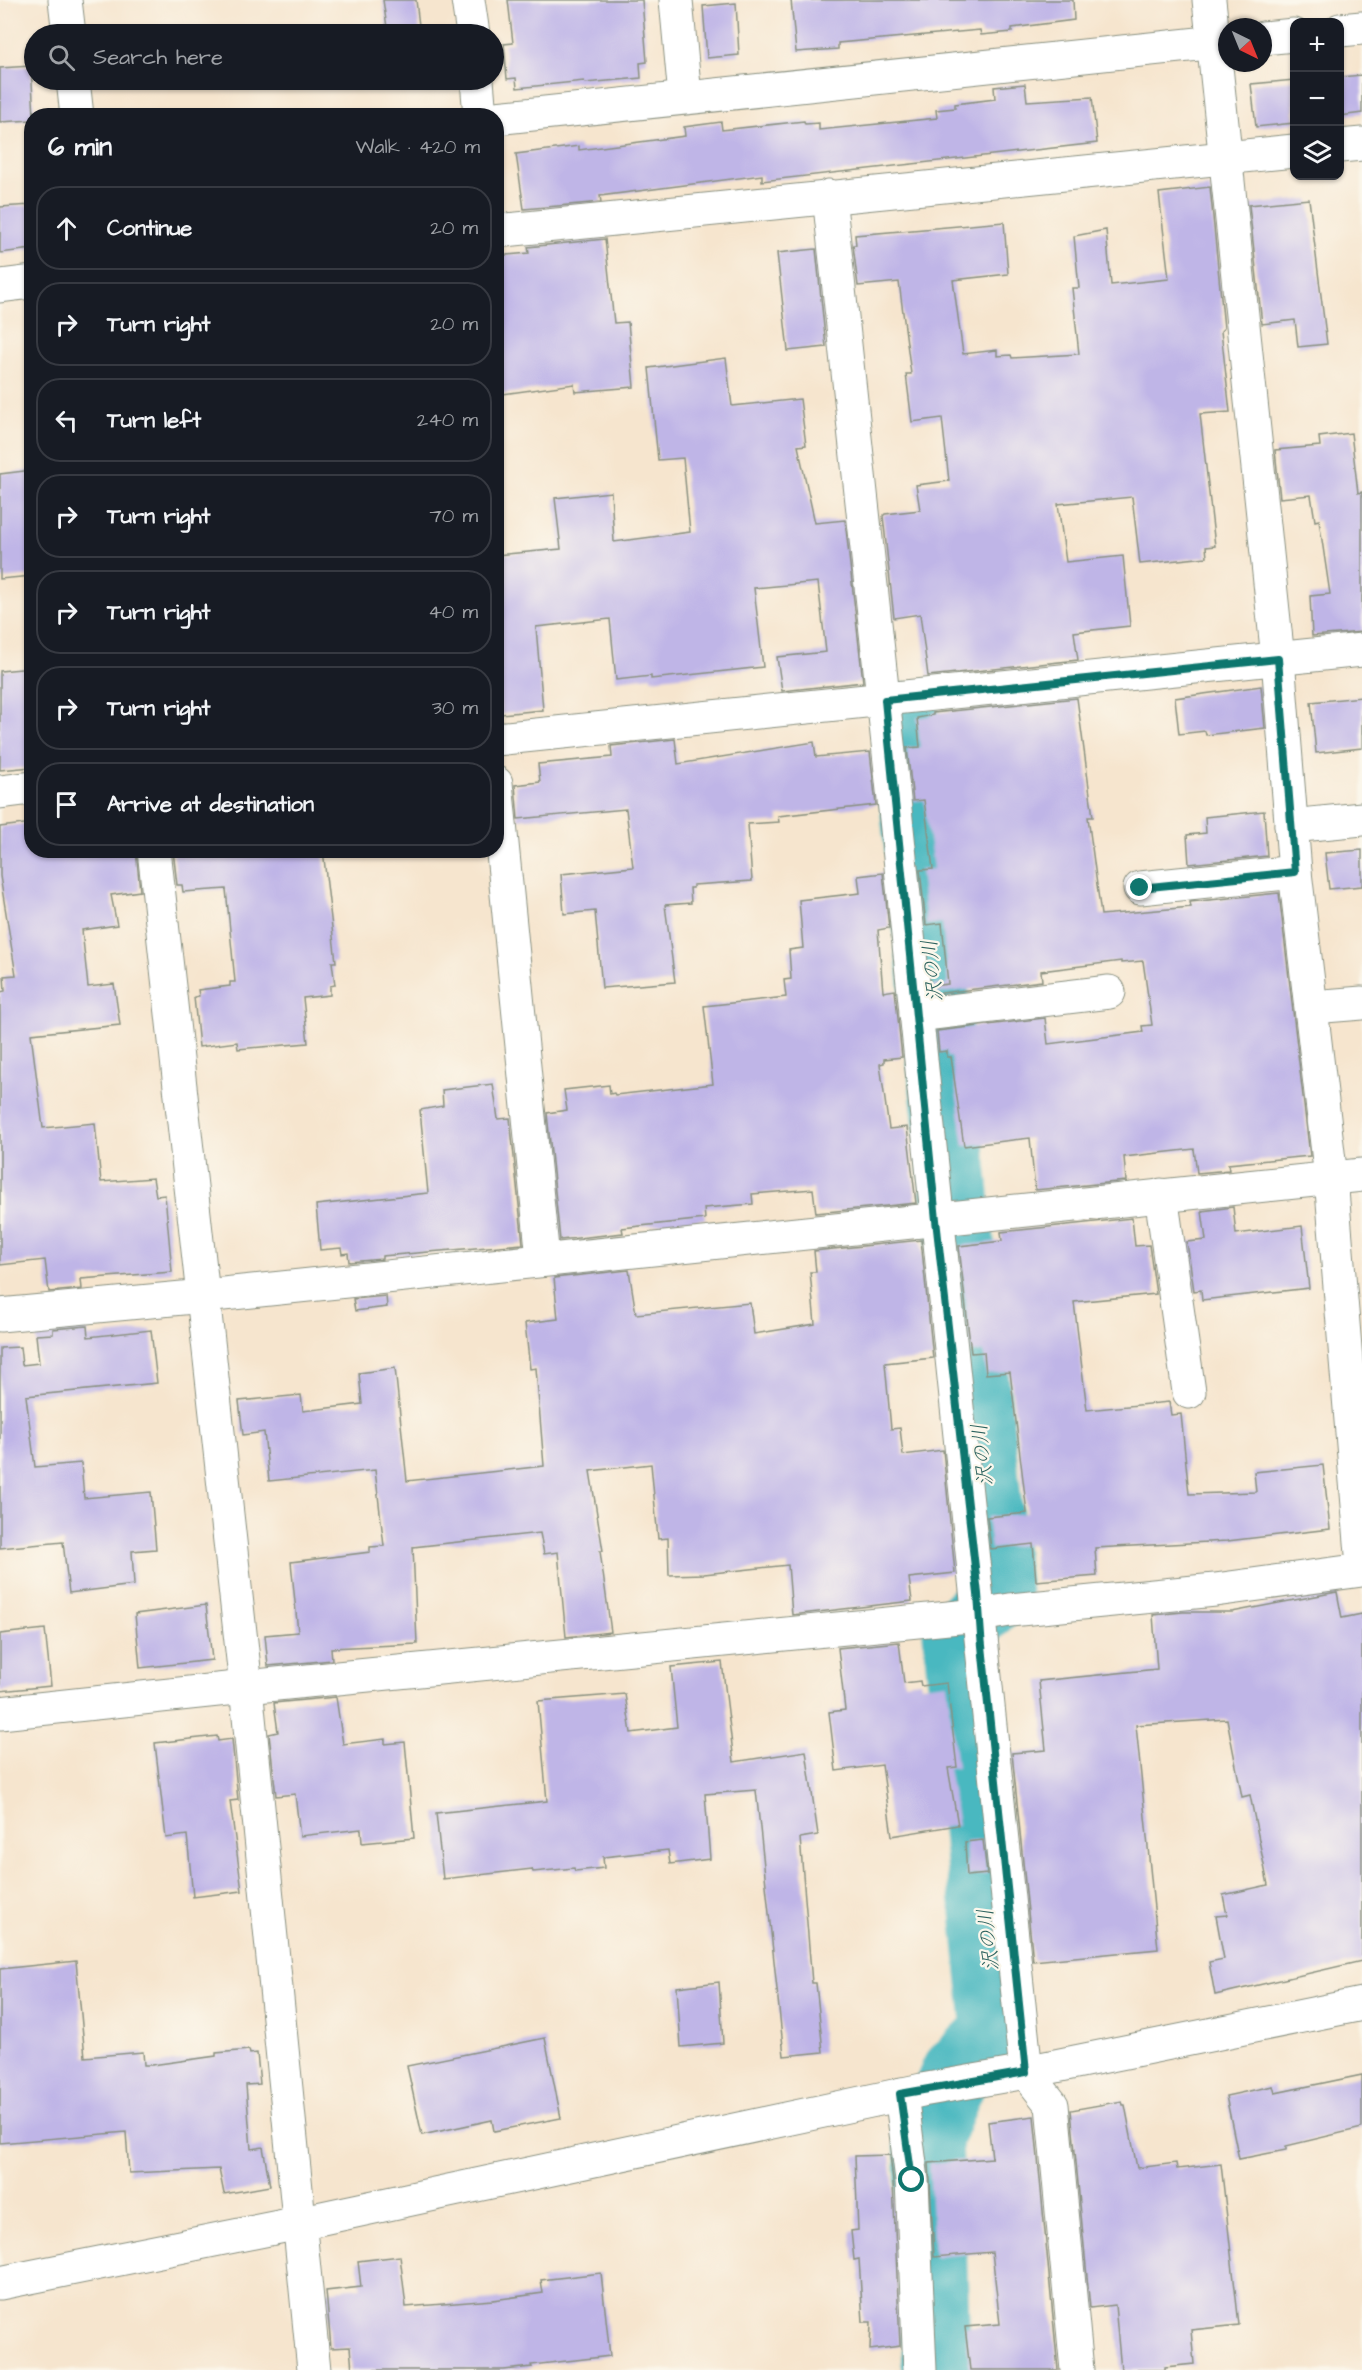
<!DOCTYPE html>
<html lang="en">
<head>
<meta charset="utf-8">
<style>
	:root { --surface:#171b24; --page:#20242c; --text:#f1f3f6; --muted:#9ea1a6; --line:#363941 }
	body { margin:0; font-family:"Architects Daughter","Klee One",sans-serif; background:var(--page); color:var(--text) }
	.controls { position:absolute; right:18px; top:18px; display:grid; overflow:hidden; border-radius:12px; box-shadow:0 2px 4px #0004 }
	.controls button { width:54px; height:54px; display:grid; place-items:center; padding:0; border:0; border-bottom:2px solid var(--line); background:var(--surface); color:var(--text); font:30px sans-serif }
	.compass { position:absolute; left:1218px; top:18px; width:54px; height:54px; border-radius:50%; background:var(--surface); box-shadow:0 2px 4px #0004; rotate:137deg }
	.stop { position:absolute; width:18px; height:18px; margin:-14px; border:4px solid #0f766e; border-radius:50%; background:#fff }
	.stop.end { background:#0f766e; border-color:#fff; box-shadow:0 2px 6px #0008 }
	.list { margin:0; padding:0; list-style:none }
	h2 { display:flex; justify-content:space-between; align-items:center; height:78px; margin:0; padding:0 24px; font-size:26px }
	h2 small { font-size:20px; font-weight:400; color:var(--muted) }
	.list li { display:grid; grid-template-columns:39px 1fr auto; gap:18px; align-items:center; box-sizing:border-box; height:84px; margin:0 12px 12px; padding:0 12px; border:2px solid var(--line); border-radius:24px }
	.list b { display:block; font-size:22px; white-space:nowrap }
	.list em { font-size:20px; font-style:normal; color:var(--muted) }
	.icon { flex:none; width:33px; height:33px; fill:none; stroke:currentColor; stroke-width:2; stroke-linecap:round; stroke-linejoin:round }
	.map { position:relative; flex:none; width:1362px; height:2370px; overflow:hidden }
	.search { position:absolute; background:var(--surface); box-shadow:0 2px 4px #0004; left:24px; top:24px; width:480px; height:66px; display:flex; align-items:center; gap:15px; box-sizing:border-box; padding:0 21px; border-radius:33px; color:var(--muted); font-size:22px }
	.panel { position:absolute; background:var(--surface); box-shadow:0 2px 4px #0004; left:24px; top:108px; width:480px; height:750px; border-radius:24px }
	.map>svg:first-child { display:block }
</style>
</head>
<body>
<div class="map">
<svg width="1362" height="2370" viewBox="0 0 1362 2370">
	<rect width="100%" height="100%" fill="#fbf7ec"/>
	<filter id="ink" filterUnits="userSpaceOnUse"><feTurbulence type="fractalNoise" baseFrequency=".0167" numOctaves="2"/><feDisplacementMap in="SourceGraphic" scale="12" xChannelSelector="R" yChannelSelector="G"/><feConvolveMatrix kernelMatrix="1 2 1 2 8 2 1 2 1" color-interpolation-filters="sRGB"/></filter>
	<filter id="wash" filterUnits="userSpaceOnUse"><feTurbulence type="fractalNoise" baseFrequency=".008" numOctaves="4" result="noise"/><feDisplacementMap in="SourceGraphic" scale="24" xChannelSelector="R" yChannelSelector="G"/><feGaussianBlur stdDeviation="1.35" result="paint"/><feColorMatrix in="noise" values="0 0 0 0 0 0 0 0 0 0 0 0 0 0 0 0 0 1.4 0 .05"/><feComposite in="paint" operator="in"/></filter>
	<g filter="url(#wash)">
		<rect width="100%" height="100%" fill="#f6e5ce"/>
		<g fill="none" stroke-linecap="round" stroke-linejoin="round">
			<!-- river -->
			<path stroke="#49b8c0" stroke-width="69" d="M905 717 997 1594 957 1633 997 2031 955 2073 928 2138 937 2370"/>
		</g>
		<g id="blocks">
			<!-- building -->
			<g fill="#bfb5e7">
				<path d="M383 0H416L420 34H388Z"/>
				<path d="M508 0H642L647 62 640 63 641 78 585 83 584 81 517 88 516 78 507 79 504 44 513 43Z"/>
				<path d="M791 0H1073L1074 20 1012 28V32L981 35 980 30 838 43V49L796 52Z"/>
				<path d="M736 3 739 55 707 58 703 6Z"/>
				<path d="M31 66 34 116H32V120L0 122V68Z"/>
				<path d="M1362 75V113L1340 116V77Z"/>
				<path d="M1294 80V123L1256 127 1251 84Z"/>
				<path d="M1025 84 1027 101 1092 97 1097 143 762 181V175L600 196 601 202 524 209 516 154 579 146V150L685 136 684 127 721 122 722 130 804 121 805 124 819 123V130L937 118 936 110 955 108V104L995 99 994 87Z"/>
				<path d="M1210 187 1224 328 1221 331 1230 412 1200 414 1215 546 1206 547 1207 557 1140 564 1132 497 1058 504 1066 562 1123 556 1130 626 1074 632 1078 660 928 676 920 614 894 618 883 516 885 514 920 510 916 485 949 481 942 418 912 422 906 374H911L899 282 858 286 853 245H856L855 235 1004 222 1008 274 953 280 963 354 997 350V356L1011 355 1012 358 1079 354 1072 288H1079L1074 236 1106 230 1111 285 1169 279 1159 193Z"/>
				<path d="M1309 199 1327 344 1298 347 1295 320 1262 324 1249 205Z"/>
				<path d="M32 205V249L0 253V207Z"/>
				<path d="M605 239 614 323 628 322 634 387 575 392 574 384 496 395V256L529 253 528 247Z"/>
				<path d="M816 249 826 347 788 351 777 253Z"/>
				<path d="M726 358 732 406 800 399 806 445 798 446 815 523 845 520 863 682 782 691 777 657 826 652 818 582 754 588 763 667 651 679V676L616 680 610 619 536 627 543 710 501 714 496 671V555L561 549 555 498 611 492 614 542 690 532 683 458 658 460 649 368Z"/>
				<path d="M1351 433 1358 493 1362 492V632L1312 636 1310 596 1330 594 1319 520 1315 521 1311 495 1280 498 1275 450 1320 446 1319 437Z"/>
				<path d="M32 470V576L0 579V474Z"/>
				<path d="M32 668V767L0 770V671Z"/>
				<path d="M1261 686 1265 728 1206 735 1205 731 1179 734 1175 698Z"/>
				<path d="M1362 697V748L1316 753 1311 702Z"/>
				<path d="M1077 698 1093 817H1088L1101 915 1191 907 1190 902 1279 893 1310 1156 1228 1164 1229 1170 1197 1173 1194 1149 1124 1157 1126 1181 1035 1190 1030 1138 964 1146 951 1057H947V1051L939 1052 937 1031 1045 1018 1048 1044 1143 1032 1142 1026 1152 1025 1143 961 1121 963V961L1041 971 1042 981 933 994 932 986 948 984 942 923 926 925 920 870 933 869 924 800 913 801 907 748 920 747 917 718 933 715V713Z"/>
				<path d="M675 739 678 764 814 742 816 757 870 752 876 805 778 816 779 822 748 824 752 881 693 885V888H690L691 903 665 905 675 982 602 988 595 911 564 914 561 874 633 867 626 809 518 819 515 785 540 782 538 764 612 757 611 746Z"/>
				<path d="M1264 811 1267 856 1189 864 1187 835 1206 833 1205 817Z"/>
				<path d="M32 823V850H136L140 891 111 895 117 925 82 930 88 987 114 984 120 1025 31 1034 43 1128 95 1123 101 1182 153 1178 156 1196 165 1195 172 1272 81 1279 82 1289 49 1292 45 1260 0 1265V992L5 991 4 976 16 975 0 876V827Z"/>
				<path d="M173 850H323L336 962H332L335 985 330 986V995L303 998 308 1043 238 1049 237 1042 199 1047 194 997 199 996 198 990 230 986V982H235L226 889 183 892 182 885H177Z"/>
				<path d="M1362 850V886L1329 889 1325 853Z"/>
				<path d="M883 873 889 928 878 930 883 992 895 990 902 1057 884 1059V1063L880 1064 889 1129 907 1127 916 1203 816 1213 813 1189 752 1194 753 1204 704 1208 705 1219 622 1228 623 1233 560 1240 547 1113 567 1110 564 1090 609 1085 610 1094 614 1093 615 1095 713 1084 704 1006 786 997 784 980 791 979 789 950 803 948 799 900 860 893 858 876Z"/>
				<path d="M493 1084 498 1119 510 1118 523 1244 382 1256V1259L349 1262 348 1253 342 1254 341 1248 320 1250 316 1205 428 1193 420 1110 443 1106 442 1090Z"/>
				<path d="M1233 1207 1236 1234 1302 1226 1309 1288 1202 1300 1201 1290 1194 1291 1187 1242 1206 1240 1202 1211Z"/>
				<path d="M1132 1218 1135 1246 1149 1245 1156 1294 1074 1302 1087 1410 1169 1402 1171 1415 1181 1414 1189 1494 1256 1492 1254 1472 1323 1465 1330 1529 1227 1541 1095 1548 1097 1576 1036 1581 1033 1544 991 1549 987 1517 1027 1513 1010 1372 986 1374 984 1352 971 1353 959 1246 1002 1241 1001 1232Z"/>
				<path d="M921 1240 933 1358 885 1363 891 1429 900 1428 903 1455 943 1450 955 1573 909 1578 912 1601 792 1615 788 1565 704 1574 669 1575 668 1538 658 1539 651 1464 590 1471 603 1551H600L611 1632 566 1637 558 1552 544 1554 540 1533 413 1547 417 1644 331 1648 332 1660 268 1666 265 1635 298 1632 291 1562 370 1552V1547L384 1546 375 1470 269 1481 264 1432 243 1435 239 1401 301 1395 303 1411 362 1404 359 1373 395 1368 407 1481 544 1466 536 1368 530 1369 525 1323 558 1319 554 1278 629 1270 636 1314 750 1303 754 1334 815 1324 810 1272H816L814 1251Z"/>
				<path d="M386 1296 387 1307 355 1311 353 1299Z"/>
				<path d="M87 1326 88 1337 151 1330 157 1383 26 1396 35 1467 81 1463 84 1498 151 1492 156 1549 132 1551 134 1585 69 1593 63 1542 0 1548V1348L20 1347 22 1365 39 1363 36 1335 53 1334V1329Z"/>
				<path d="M1337 1592 1342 1618 1362 1614V1961L1215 1995 1209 1962 1224 1959 1216 1916 1227 1915 1223 1895 1268 1885 1250 1795 1242 1797 1227 1719 1136 1725 1158 1949 1033 1961 1012 1753 1046 1750 1039 1681 1157 1669 1153 1615 1183 1612H1232Z"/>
				<path d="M206 1605 212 1660 140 1668 135 1614Z"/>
				<path d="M45 1629 51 1686 0 1691V1634Z"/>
				<path d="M899 1642 904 1683 920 1681 921 1686 947 1683 957 1767 948 1768 958 1825 892 1836 882 1765 836 1771 829 1712 845 1710 838 1648Z"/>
				<path d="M722 1662 734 1762 806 1751 818 1835 800 1838 812 1983H816L823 2052 784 2056 756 1790 705 1794 710 1859 670 1864 668 1850 603 1857 604 1868 575 1871 574 1868 533 1872 532 1869 443 1879 436 1813 547 1801 538 1701 625 1694 631 1733 677 1727 671 1667Z"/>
				<path d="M336 1697 343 1744 385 1739V1744L405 1742 414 1838 362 1843 361 1829 300 1836 295 1794 276 1796 269 1734 278 1732 274 1703Z"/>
				<path d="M217 1736 218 1741 232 1739 238 1800 230 1801 242 1891 193 1897 187 1835 166 1838 155 1743Z"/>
				<path d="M983 1840 987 1874 967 1876 965 1842Z"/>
				<path d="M76 1961 85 2057 143 2052 144 2065H152L216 2056V2053L249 2050 250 2054 257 2053 260 2084 246 2085 251 2149 263 2147 270 2186 224 2194 219 2169 129 2173 126 2132 0 2143V1969Z"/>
				<path d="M719 1982 723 2043 681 2047 677 1987Z"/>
				<path d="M545 2038 561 2118 494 2131 492 2120 422 2135 407 2066Z"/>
				<path d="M1362 2075V2128L1286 2146V2150L1239 2159 1226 2096 1273 2086 1275 2093Z"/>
				<path d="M1122 2101 1123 2105H1125L1137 2168 1176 2163 1177 2169 1221 2164 1239 2325 1191 2330 1194 2364 1165 2367V2370H1121L1115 2305 1090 2308 1071 2110Z"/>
				<path d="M1034 2116 1058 2370H970L965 2327 1000 2324 992 2252 934 2257 929 2163 992 2158 988 2122Z"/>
				<path d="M890 2155 893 2182 900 2346 870 2350 871 2322H863L859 2259 854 2260 851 2231 858 2230 855 2156Z"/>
				<path d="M400 2256 406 2307 493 2300 543 2293 541 2280 601 2273 610 2356 531 2365 532 2367 504 2370H352L350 2347 331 2348 326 2291 361 2287 358 2261Z"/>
			</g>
		</g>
	</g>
	<g filter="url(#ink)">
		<use href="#blocks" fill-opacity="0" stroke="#8a9181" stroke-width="1.5"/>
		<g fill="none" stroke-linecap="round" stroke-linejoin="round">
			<!-- minor casing -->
			<g stroke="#8a9181" stroke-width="35">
				<g id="minor">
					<path d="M65 0 69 34"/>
					<path d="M468 0 473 34"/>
					<path d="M676 0 685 97"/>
					<path d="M1209 0 1278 659 1295 872 1331 1178 1362 1554"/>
					<path d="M1340 30 1362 28"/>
					<path d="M1263 38 1294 35"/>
					<path d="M73 80 77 116"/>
					<path d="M477 80 480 116"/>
					<path d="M496 118 1227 41"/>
					<path d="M1340 146 1362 144"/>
					<path d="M829 196C898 821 961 1447 1026 2072L1052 2105 1077 2370"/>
					<path d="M496 231 1294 151"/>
					<path d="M0 286 32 282"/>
					<path d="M496 739 1362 650"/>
					<path d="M496 783 543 1259"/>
					<path d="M0 792 32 788"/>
					<path d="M1291 826 1362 819"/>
					<path d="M154 850 246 1687 314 2370"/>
					<path d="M1140 888 1295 872"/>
					<path d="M1312 1007 1362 1003"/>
					<path d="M916 1015 1109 992"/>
					<path d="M1161 1195 1189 1392"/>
					<path d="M0 1315 204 1296 1362 1175"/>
					<path d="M0 1713 246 1687 979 1615 1010 1610 1215 1590 1362 1570"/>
					<path d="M901 2094 912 2180 920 2370"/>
					<path d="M0 2283 299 2223 922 2090 1026 2072 1362 2004"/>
				</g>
			</g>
			<!-- minor -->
			<use href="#minor" stroke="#fff" stroke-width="33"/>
		</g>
	</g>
	<g fill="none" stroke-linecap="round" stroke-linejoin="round" filter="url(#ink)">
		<!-- route -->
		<path stroke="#0f766e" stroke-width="8" d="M912 2180 900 2094 1026 2072 981 1636 978 1594 936 1220 885 700 1278 659 1295 872 1140 888"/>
	</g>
	<g text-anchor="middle" stroke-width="4.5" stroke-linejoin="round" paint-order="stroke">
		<!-- water labels -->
		<g font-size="21" font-style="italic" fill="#2c625e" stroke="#fbf7ec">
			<text transform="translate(932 971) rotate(-96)" y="7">沢の川</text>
			<text transform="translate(982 1455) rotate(-96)" y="7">沢の川</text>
			<text transform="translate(988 1940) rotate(-96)" y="7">沢の川</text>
		</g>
	</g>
</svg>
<div class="controls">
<button>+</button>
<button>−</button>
<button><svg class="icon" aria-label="layers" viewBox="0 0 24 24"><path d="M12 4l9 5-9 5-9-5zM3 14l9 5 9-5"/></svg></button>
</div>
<svg class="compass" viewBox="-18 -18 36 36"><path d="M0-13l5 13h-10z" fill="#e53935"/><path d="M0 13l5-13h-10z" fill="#9ea1a6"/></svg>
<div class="stop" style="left:912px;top:2180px"></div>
<div class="stop end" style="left:1140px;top:888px"></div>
<div class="search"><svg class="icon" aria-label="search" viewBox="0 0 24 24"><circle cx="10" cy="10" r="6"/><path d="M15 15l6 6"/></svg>Search here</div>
<section class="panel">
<h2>6 min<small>Walk · 420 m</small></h2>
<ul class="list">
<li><svg class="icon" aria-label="ahead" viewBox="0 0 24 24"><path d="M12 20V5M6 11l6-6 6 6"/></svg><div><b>Continue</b></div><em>20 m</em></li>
<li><svg class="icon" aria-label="right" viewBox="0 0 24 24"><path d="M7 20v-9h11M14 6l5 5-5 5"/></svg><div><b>Turn right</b></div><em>20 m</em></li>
<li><svg class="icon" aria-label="left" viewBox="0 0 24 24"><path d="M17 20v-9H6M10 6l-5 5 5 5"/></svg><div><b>Turn left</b></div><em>240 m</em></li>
<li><svg class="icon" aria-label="right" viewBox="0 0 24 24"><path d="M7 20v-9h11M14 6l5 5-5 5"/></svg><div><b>Turn right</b></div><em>70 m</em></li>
<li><svg class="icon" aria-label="right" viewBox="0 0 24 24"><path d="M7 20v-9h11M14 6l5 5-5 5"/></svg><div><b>Turn right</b></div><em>40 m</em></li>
<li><svg class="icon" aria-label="right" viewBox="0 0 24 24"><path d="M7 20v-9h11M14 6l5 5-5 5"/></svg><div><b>Turn right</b></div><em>30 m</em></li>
<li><svg class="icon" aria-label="arrive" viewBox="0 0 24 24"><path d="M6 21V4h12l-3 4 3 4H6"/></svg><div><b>Arrive at destination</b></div></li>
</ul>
</section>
</div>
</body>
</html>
